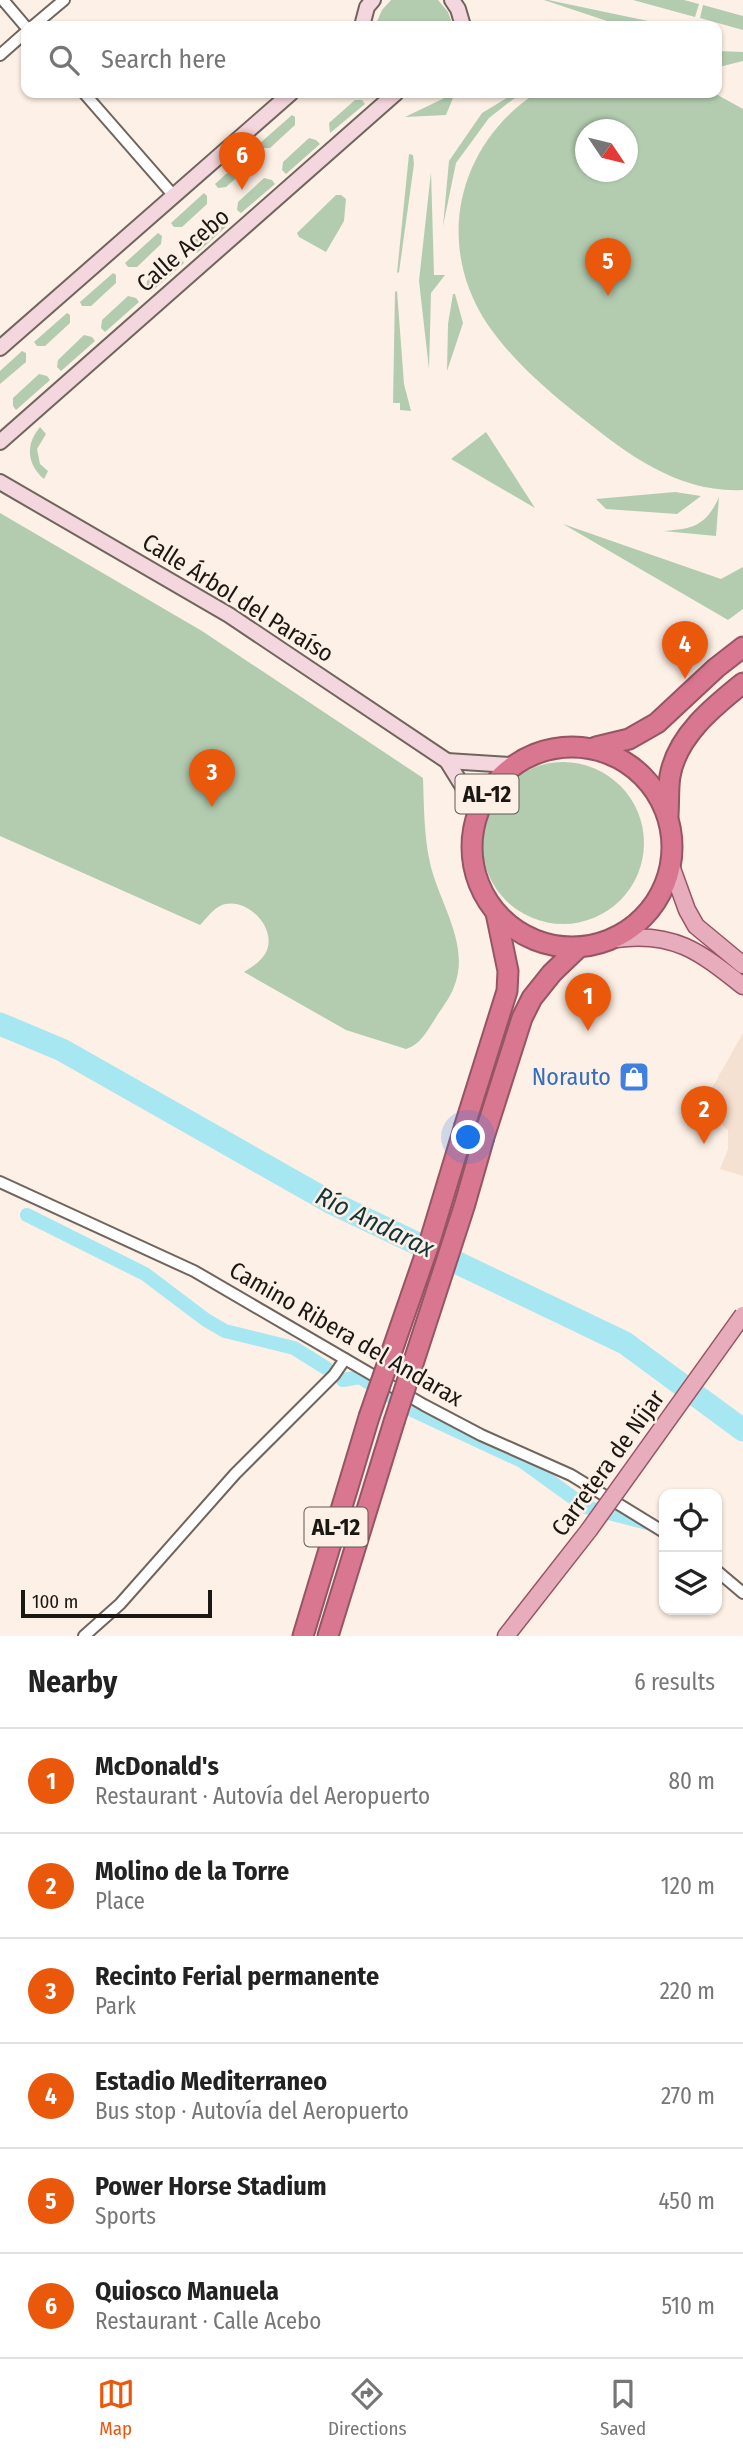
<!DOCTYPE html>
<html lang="en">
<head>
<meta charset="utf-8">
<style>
	:root { --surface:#fff; --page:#f6f6f6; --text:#222; --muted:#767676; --line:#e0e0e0; --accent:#ea580c }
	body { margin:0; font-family:"Fira Sans Condensed",sans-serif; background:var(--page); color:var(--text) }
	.controls { position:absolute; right:21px; bottom:21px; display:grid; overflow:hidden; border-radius:14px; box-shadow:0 2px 5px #0004 }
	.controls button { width:63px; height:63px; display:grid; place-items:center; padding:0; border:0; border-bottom:2px solid var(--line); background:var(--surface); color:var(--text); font:35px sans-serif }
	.compass { position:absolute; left:575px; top:119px; width:63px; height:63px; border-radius:50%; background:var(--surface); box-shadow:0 2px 5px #0004; rotate:125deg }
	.scale { position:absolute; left:21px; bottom:18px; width:191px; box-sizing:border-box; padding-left:7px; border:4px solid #1b1713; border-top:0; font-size:19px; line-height:24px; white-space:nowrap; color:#1b1713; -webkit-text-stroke:5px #fdf0e6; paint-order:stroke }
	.you { position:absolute; left:469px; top:1138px; width:24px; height:24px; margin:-18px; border:5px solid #fff; border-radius:50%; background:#1a73e8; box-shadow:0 0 0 10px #1a73e833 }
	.badge { display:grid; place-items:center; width:46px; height:46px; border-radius:50%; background:var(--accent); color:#fff; font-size:23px; font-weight:700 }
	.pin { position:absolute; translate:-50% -58px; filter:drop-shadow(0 2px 4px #0008) }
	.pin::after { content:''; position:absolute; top:37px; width:24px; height:21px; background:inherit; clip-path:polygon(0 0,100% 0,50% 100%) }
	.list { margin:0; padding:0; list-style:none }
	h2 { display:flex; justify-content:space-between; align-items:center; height:91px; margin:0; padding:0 28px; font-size:30px }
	h2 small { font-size:23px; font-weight:400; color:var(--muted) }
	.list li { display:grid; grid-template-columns:46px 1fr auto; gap:21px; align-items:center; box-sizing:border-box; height:105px; padding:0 28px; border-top:2px solid var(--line) }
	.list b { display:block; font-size:26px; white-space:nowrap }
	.list p { margin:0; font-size:23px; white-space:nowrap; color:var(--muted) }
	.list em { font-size:23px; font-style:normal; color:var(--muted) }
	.icon { flex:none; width:38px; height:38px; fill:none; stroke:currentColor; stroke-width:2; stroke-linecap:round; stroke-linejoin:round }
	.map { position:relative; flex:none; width:743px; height:1636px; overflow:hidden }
	.search { position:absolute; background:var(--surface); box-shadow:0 2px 5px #0004; left:21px; right:21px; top:21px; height:77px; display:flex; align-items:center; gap:18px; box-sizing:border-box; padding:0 24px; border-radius:14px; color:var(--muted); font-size:26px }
	.sheet { height:721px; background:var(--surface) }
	nav { display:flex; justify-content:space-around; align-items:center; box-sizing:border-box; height:98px; border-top:2px solid var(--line); background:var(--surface); font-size:19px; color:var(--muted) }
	nav a { display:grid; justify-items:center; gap:4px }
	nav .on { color:var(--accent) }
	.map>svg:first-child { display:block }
</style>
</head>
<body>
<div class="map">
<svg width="743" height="1636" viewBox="0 0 743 1636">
	<rect width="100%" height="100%" fill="#fdf0e6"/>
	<!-- built -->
	<path fill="#f5e1d2" d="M743 1033V1176L720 1169 728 1149V1130L718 1121 699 1111Z"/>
	<!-- green -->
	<g fill="#b3ccb0" fill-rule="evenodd">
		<path d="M391 0H438L448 12 453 26H375L382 10Z"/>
		<path d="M544 0H548L672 26H622Z"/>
		<path d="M633 0H684L699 4 695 17Z"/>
		<path d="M703 5 743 16V30L700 18Z"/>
		<path d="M717 51 743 52V61L719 67 717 70Z"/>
		<path d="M455 93 446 115 405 117Z"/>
		<path d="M515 93H521L489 118 456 163 443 226 449 161 482 113Z"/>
		<path d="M536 93H714L743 109V490C679 493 630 456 582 418 549 392 512 360 488 325 434 245 457 145 536 93ZM586 130H628V172H586Z"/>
		<path d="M355 100H362L365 104 330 133 329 123Z"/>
		<path d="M292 115 295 117V125L270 148H261L259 144Z"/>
		<path d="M309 138 316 140 320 144 286 174 282 170 283 162Z"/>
		<path d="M248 154 251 156V165L226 187 218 188 215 184Z"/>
		<path d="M409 154 413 155 414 164 399 272 397 273Z"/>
		<path d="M431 172 434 275H445L431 293 429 369 419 281Z"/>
		<path d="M264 178 272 180 275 184 241 213 237 210 238 202Z"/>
		<path d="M204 193 207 196V204L182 227H174L171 223Z"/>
		<path d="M336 195H341L346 199 344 221 326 252 299 237 297 233Z"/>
		<path d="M219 217 227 219 230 223 197 253 192 249 193 241Z"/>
		<path d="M158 233 162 236 161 244 137 267H128L125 263Z"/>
		<path d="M173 257 181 259 184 263 151 292 146 289 147 281Z"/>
		<path d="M113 273 116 275V283L91 306H82L80 302Z"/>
		<path d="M397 291 404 384 411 411 400 410V403H393L395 292Z"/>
		<path d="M453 294H455L463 323 447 371 448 324Z"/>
		<path d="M128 296 136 298 139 302 105 332 101 328 102 320Z"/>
		<path d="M67 313 70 315V323L45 346H37L34 342Z"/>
		<path d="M84 335 92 337 95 341 61 371 57 367 58 360Z"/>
		<path d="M22 351 26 353V362L0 384V371Z"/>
		<path d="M39 374 47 376 50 380 16 410 13 406V398Z"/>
		<path d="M40 427 46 434 37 449 40 464 48 471 44 479C27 464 25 445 40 427Z"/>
		<path d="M486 432 535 508 451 459Z"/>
		<path d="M675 492 701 496 677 514 606 509 596 499Z"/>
		<path d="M719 497 716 536 663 531C693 529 706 526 719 497Z"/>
		<path d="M0 513 202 631 423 778C424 807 424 836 430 863 439 903 471 945 454 987 450 998 441 1009 435 1019 427 1031 420 1045 406 1049L346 1030 244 972C252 967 260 962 265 954 280 929 245 894 220 906 212 910 206 919 200 925L0 836Z"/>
		<path d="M563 524 721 579 743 567V609L728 620Z"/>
		<circle cx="563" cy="843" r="81"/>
	</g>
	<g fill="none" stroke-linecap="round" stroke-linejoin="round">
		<!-- canal -->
		<g stroke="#a6e7f1" stroke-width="14">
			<path d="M27 1215 145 1274 206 1320 225 1331 294 1348 326 1368"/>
			<path d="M343 1380 360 1377 414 1411 522 1461 586 1507 651 1524"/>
		</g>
		<!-- river -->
		<path stroke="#a6e7f1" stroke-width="23" d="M0 1024 62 1050 330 1202 625 1343 743 1430"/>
		<!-- street casing -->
		<g stroke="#70655d" stroke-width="14">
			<g id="street">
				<path d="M3 0 26 27"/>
				<path d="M33 26 64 0"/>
				<path d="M0 55 26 32"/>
				<path d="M84 93 174 196"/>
				<path d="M0 1182 194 1271 424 1405 481 1435 571 1475 664 1532"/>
				<path d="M717 1571 743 1593"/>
				<path d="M84 1636 120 1604 235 1474 334 1375 345 1359"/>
			</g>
		</g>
		<!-- secondary casing -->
		<g stroke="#70655d" stroke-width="18">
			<g id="secondary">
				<path d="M452 0 458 9 463 26"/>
				<path d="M362 26 367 7 373 0"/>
				<path d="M0 348 291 93"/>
				<path d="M0 442 396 93"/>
				<path d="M0 482 229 615 447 761 478 811"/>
				<path d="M447 761 511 765"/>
			</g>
		</g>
		<!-- primary casing -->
		<g stroke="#965564" stroke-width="19">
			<g id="primary">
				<path d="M670 863 687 910 696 926 743 965"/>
				<path d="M616 939C674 931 700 952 743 986"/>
				<path d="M506 1636 589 1530"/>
			</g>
		</g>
		<!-- highway casing -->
		<g stroke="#965564" stroke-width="23">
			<g id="highway">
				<path d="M596 747 629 739 657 723 716 668 743 647"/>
				<circle cx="572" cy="847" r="100"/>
				<path d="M668 815C669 802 668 788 670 776 677 736 713 707 743 683"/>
				<path d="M465 1125 507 991 508 971 496 913"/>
				<path d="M484 1137 522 1018 532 998 552 973 577 949"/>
				<path d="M303 1636 369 1417"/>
				<path d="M328 1636 394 1422"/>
			</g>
		</g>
		<!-- street -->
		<use href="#street" stroke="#fff" stroke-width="10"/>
		<!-- secondary -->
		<use href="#secondary" stroke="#f4d6de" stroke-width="14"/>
		<!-- primary -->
		<use href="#primary" stroke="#e8adbc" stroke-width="16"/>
		<!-- highway -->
		<use href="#highway" stroke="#d97790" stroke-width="19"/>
		<!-- primary-bridge casing -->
		<g stroke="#965564" stroke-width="19" stroke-linecap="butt">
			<path id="primary-bridge" d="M589 1530 743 1315"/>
		</g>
		<!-- highway-bridge casing -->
		<g stroke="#965564" stroke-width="23" stroke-linecap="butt">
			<g id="highway-bridge">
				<path d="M369 1417 429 1244 465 1125"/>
				<path d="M394 1422 464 1207 484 1137"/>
			</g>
		</g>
		<!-- primary-bridge -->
		<use href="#primary-bridge" stroke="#e8adbc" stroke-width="16"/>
		<!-- highway-bridge -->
		<use href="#highway-bridge" stroke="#d97790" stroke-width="19"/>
	</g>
	<!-- icons -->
	<defs>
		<g id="shop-square" transform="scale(1.575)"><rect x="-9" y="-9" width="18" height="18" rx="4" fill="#3f7fe0" stroke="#fdf0e6"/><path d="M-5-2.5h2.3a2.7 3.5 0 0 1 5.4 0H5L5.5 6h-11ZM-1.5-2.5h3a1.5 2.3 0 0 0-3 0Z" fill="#fff"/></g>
	</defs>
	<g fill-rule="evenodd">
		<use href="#shop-square" x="634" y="1077"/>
	</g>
	<g text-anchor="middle" stroke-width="5" stroke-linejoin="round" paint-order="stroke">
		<!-- shield labels -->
		<g fill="#fdf0e6" stroke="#5f5852" stroke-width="2">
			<rect x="455.5" y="774.5" width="63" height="39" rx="5"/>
			<rect x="304.5" y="1507.5" width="63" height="39" rx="5"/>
		</g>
		<g font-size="23" font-weight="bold" fill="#1b1713">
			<text x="487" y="802">AL-12</text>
			<text x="336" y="1535">AL-12</text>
		</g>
		<!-- street labels -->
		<g font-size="24" fill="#1b1713" stroke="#fdf0e6">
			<text transform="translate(183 250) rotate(-41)" y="8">Calle Acebo</text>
			<text transform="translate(238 598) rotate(32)" y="8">Calle Árbol del Paraíso</text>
			<text transform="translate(346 1334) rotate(30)" y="8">Camino Ribera del Andarax</text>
			<text transform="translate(608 1463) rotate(-54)" y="8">Carretera de Níjar</text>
		</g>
		<!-- shop labels -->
		<g font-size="24" fill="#366cbe" stroke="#fdf0e6" text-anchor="end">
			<text x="611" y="1085">Norauto</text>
		</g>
		<!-- water labels -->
		<g font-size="26" font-style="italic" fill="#15353a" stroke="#fdf0e6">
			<text transform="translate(375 1222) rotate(26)" y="9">Río Andarax</text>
		</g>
	</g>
</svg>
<div class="controls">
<button><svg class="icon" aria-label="locate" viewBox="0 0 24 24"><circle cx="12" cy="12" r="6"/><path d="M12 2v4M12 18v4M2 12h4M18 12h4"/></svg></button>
<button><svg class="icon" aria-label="layers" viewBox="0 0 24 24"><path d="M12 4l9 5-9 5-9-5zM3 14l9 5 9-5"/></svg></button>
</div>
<svg class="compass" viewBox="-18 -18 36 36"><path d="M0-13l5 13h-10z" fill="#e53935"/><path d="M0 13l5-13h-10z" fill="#767676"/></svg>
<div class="scale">100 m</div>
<div class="you"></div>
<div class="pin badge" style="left:588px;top:1031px">1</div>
<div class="pin badge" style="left:704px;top:1144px">2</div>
<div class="pin badge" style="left:212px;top:807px">3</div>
<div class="pin badge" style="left:685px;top:679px">4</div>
<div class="pin badge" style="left:608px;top:296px">5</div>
<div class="pin badge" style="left:242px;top:190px">6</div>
<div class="search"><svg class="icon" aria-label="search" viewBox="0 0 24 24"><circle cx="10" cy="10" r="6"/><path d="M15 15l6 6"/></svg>Search here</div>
</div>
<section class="sheet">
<h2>Nearby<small>6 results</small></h2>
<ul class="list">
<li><span class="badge">1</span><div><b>McDonald's</b><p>Restaurant · Autovía del Aeropuerto</p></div><em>80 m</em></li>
<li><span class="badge">2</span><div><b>Molino de la Torre</b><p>Place</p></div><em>120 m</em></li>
<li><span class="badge">3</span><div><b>Recinto Ferial permanente</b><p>Park</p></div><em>220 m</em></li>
<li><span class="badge">4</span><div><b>Estadio Mediterraneo</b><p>Bus stop · Autovía del Aeropuerto</p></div><em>270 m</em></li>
<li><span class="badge">5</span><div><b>Power Horse Stadium</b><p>Sports</p></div><em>450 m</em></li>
<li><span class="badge">6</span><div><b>Quiosco Manuela</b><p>Restaurant · Calle Acebo</p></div><em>510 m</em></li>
</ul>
</section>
<nav>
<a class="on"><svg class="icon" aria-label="map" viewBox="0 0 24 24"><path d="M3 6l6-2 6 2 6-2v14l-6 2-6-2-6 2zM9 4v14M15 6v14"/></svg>Map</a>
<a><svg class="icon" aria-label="directions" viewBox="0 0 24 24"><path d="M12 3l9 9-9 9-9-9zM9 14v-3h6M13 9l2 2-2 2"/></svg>Directions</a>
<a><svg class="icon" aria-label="saved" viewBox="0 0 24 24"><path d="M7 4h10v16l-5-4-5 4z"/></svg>Saved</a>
</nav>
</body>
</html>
